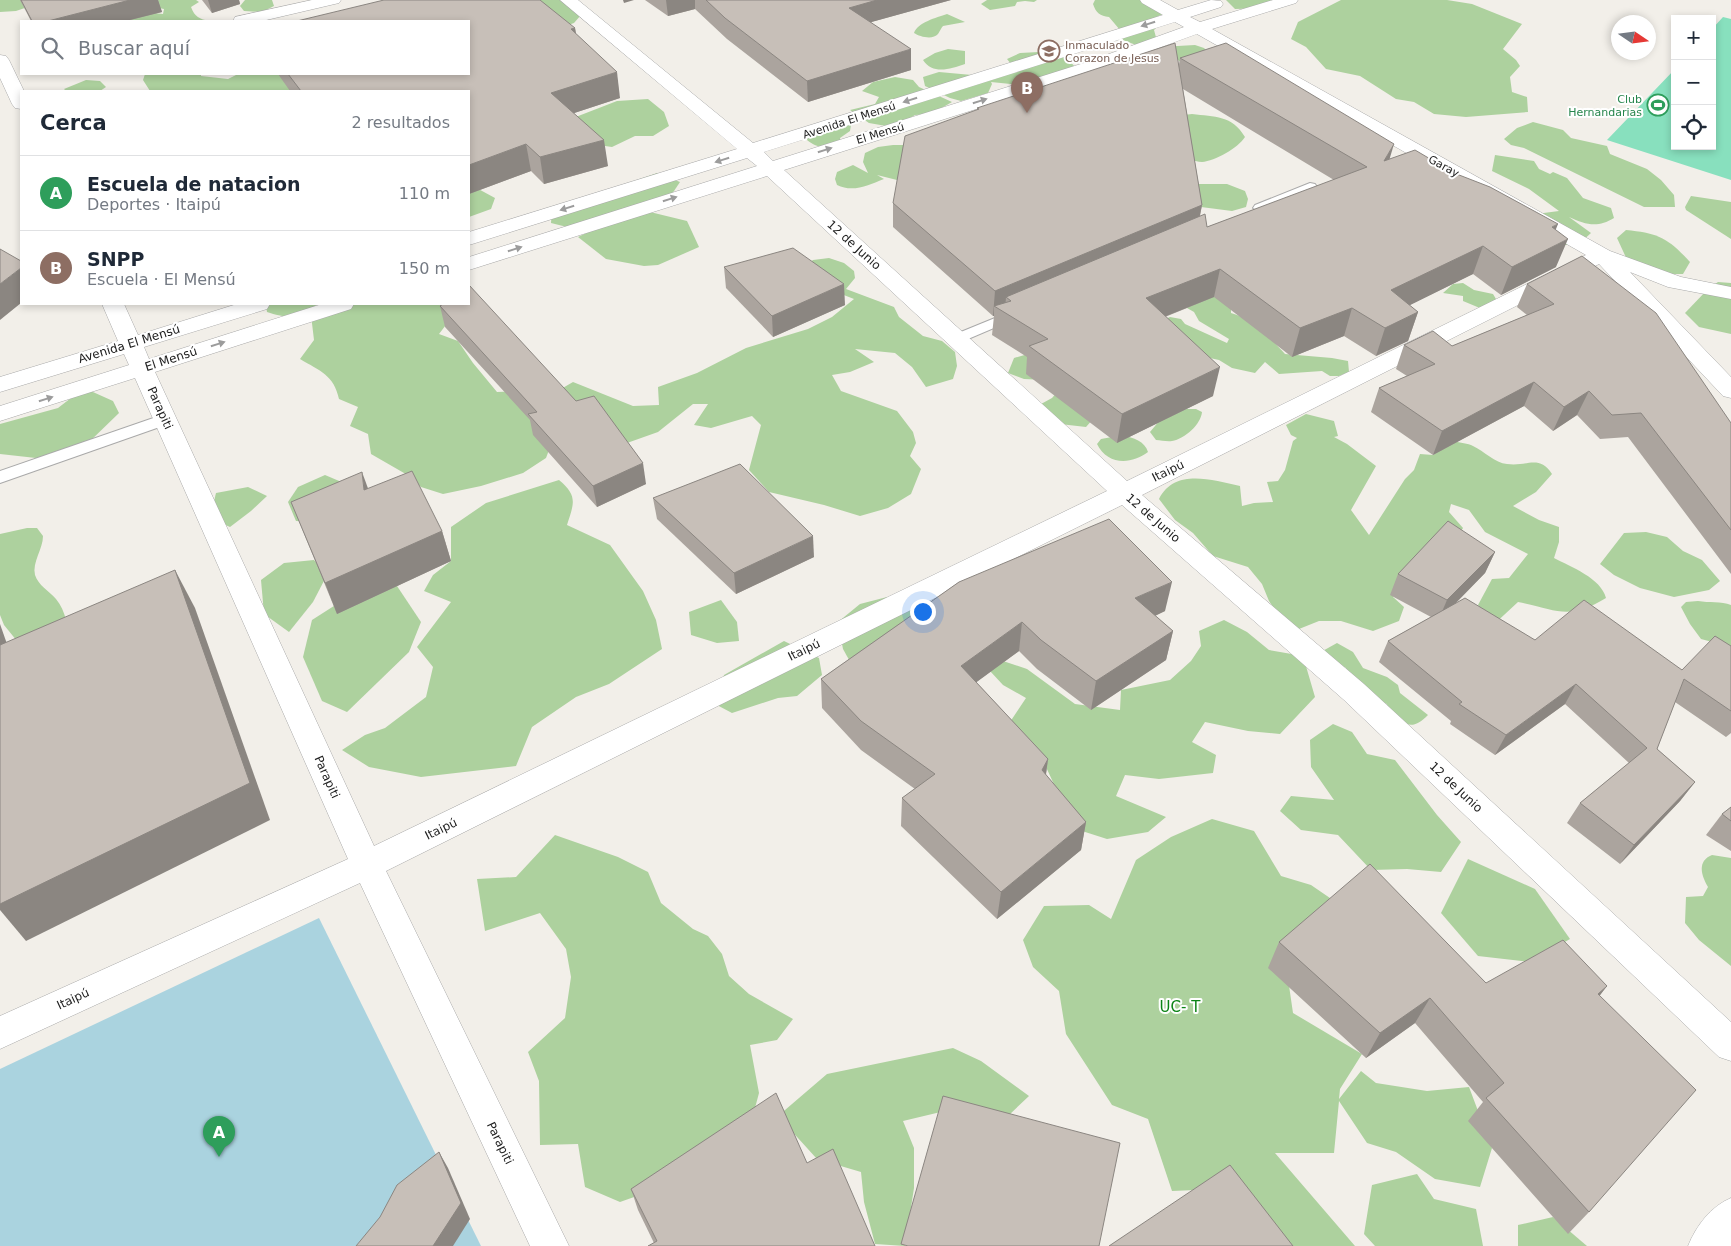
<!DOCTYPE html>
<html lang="es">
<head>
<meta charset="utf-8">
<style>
	:root { --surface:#fff; --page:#f2f2f3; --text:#1f2937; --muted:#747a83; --line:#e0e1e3; --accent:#111827 }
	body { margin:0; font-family:"DejaVu Sans",sans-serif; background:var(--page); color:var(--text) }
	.controls { position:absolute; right:15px; top:15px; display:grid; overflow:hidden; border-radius:0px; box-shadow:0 2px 8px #0003 }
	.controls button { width:45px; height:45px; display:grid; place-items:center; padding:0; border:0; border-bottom:1px solid var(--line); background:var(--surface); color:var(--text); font:25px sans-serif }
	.compass { position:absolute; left:1611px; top:15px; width:45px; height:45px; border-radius:50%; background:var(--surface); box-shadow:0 2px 8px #0003; rotate:103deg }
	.you { position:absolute; left:922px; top:611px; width:18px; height:18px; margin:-12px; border:4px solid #fff; border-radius:50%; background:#1a73e8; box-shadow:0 0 0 8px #1a73e833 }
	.badge { display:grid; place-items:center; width:32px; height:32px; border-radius:50%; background:var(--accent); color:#fff; font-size:16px; font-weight:700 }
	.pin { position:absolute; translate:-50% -41px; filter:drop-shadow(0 1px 2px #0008) }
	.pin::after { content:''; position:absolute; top:26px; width:18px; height:15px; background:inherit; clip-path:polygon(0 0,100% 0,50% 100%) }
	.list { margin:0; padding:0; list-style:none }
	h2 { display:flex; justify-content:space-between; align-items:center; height:65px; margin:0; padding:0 20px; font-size:21px }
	h2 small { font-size:16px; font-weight:400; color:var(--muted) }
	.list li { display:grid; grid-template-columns:32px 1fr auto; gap:15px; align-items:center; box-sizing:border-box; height:75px; padding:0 20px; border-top:1px solid var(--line) }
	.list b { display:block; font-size:19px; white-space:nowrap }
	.list p { margin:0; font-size:16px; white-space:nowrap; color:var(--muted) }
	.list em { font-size:16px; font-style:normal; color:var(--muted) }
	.icon { flex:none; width:28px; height:28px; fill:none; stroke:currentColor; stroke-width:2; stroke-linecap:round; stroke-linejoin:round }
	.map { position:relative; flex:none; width:1731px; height:1246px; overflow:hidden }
	.search { position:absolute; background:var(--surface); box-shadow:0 2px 8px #0003; left:20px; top:20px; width:450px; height:55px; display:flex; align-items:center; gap:12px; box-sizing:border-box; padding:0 18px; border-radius:0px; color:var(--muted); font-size:19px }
	.panel { position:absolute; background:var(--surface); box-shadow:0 2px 8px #0003; left:20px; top:90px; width:450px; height:215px; border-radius:0px }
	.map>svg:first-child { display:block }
</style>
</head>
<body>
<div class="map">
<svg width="1731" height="1246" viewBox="0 0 1731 1246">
	<rect width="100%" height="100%" fill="#f2efe9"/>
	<!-- forest -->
	<g fill="#add19e">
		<path d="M0 0H48L16 11 0 12Z"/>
		<path d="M147 0H196L199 2 191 7C195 17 199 19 210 21H124L154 13 163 14 164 9 153 7Z"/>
		<path d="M245 0H272L274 6 262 12 244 11 240 6Z"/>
		<path d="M498 0H564L567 6 576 9 581 15 574 23 551 31Z"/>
		<path d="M987 0H1037L1034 2 1025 1 1017 2 1015 6 990 10 981 4Z"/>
		<path d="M1095 0H1149L1165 13 1152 19 1160 24 1154 30 1157 41 1136 45 1123 40 1120 30 1109 17C1100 16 1096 13 1093 4Z"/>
		<path d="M1226 0H1286L1270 8 1235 9Z"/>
		<path d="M1341 0H1447L1472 4 1522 24 1503 49 1516 60 1520 66 1510 77 1512 92 1527 97 1528 112 1466 117 1434 114 1414 102 1396 99 1360 76 1326 69 1306 47 1291 39 1298 22Z"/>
		<path d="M947 14 965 22 943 26C941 28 940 31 938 34 933 40 920 37 914 33 918 22 936 18 947 14Z"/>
		<path d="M1195 45 1204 48 1208 52 1182 63 1160 47Z"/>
		<path d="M948 49 965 51V64C950 69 933 75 923 60L935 53Z"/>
		<path d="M1039 52 1065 56 1076 68 1020 85 991 82 992 84 988 93 961 101 950 98 925 86 923 77 939 72 972 75 1011 64 1007 59 1020 53Z"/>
		<path d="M145 74H201V76L228 79 238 74H335L303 91H150L143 80Z"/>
		<path d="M895 77 913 80 919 87 952 102 931 114 915 115 900 124 886 126 869 123 850 110 875 104 879 97 862 91 873 82Z"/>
		<path d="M86 80 100 81 106 87 100 91H66L64 89Z"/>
		<path d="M648 99 664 112 669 126 653 136H635L612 147 598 145 568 120 617 101Z"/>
		<path d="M1192 114C1215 117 1232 115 1245 137 1238 148 1215 161 1202 162 1198 162 1193 160 1189 160L1184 115Z"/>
		<path d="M834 119 851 125 850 131 840 138 841 146 834 150C817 147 808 144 798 130Z"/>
		<path d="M1533 122 1563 130 1571 138 1607 146 1610 154 1647 169 1661 180 1674 195 1675 207H1644L1524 148 1511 145 1504 139 1517 128Z"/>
		<path d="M893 145H905L901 181 877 175 884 179C869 185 853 193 837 185L835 179 837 172 853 165 868 173 863 162 865 153 878 147Z"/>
		<path d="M1495 155 1534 161 1539 169 1550 174 1553 172 1567 178 1583 198 1611 208 1614 218C1598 228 1586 225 1569 217L1591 233 1580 243 1565 245 1531 238 1536 214 1559 211 1529 189 1492 171Z"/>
		<path d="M657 173 680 182 670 197 571 228 551 223 552 210Z"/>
		<path d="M1198 184H1227L1245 191 1248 199 1246 207 1232 211 1201 207Z"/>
		<path d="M471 185 495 198 491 209 469 217V186Z"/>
		<path d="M1691 196 1731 202V239L1686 210 1685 207Z"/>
		<path d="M650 212 687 221 699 247 658 265 644 266 606 259 578 237 607 223Z"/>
		<path d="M1626 230C1658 233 1668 238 1690 262L1683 274H1651L1629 264 1617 238Z"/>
		<path d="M829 258 844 263 854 271 855 278 846 289 894 307 899 317 923 336 942 341 955 352 957 366 953 379 926 387 912 367 895 353 855 349 874 362 850 372 832 375 841 391 897 411 913 432 916 443 910 456 921 469 911 494 888 508 860 516 824 505 769 492 749 470 761 425 752 416 711 428 694 425 708 404H693L658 432 627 443 552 442 546 458 523 473 481 486 443 494 421 487 404 473 371 454 368 434 350 426 358 407 339 399C334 375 320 371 300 359L314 340 311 315 335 304H454L455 313 439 334 458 341 473 363 497 392 528 391 542 400 573 382 633 406 659 405 658 387 697 373 746 348 808 329 832 317 854 299 813 283 802 269 813 260Z"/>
		<path d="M1718 282 1731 283V334L1699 327 1685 313 1707 290Z"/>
		<path d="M1463 283 1474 290 1493 294 1496 299 1494 304 1487 311 1463 301V296L1443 293 1453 284Z"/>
		<path d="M1196 287 1231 303V313C1251 318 1272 339 1285 354L1332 358 1348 361 1349 372 1339 376H1330L1322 371 1279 374 1265 362 1255 373 1232 368 1219 360 1205 357 1204 352 1192 350 1159 322 1170 317 1181 319 1185 324 1227 343 1229 339 1199 321 1194 312 1187 308Z"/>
		<path d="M266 304H318C297 317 291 320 267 312Z"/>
		<path d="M1028 354 1046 380 1024 379 1008 373 1014 358Z"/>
		<path d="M84 388 113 401 119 413 86 445 45 459 0 454V424L58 408Z"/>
		<path d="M1060 389 1101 410 1086 427 1060 424 1041 404 1052 398Z"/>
		<path d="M1186 409H1196L1202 412C1201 424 1185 439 1172 441 1167 442 1161 440 1156 440L1150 432 1165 414Z"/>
		<path d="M1306 414 1334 421 1338 436 1334 437 1347 444 1376 466 1351 510 1369 535 1405 479 1414 470 1420 454 1433 455 1454 441C1460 443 1468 443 1473 446 1484 451 1495 463 1507 464 1527 467 1539 454 1552 474L1536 492 1513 506 1539 520 1559 527V542L1554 558C1571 567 1601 578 1606 598 1568 621 1558 610 1518 602L1490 628 1478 605 1492 579 1509 578 1528 554 1485 532 1469 510 1451 504 1449 512 1463 528 1459 535 1402 580 1393 597 1404 607 1399 621 1373 631 1341 621H1319L1299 629 1284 623 1269 601 1262 584 1248 567 1213 556 1193 533 1175 520 1159 499C1175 468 1211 480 1240 486L1242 506 1254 503 1273 502 1267 482 1278 481 1285 470 1293 441 1297 438 1291 435 1286 425Z"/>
		<path d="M1123 435C1133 438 1145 441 1148 452 1131 465 1107 465 1097 444L1101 439Z"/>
		<path d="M325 475 351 486 337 523 296 521 288 502 298 487Z"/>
		<path d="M559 480C578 496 574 503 567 525L610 545 643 591 656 620 662 649 609 684 576 697 532 727 516 766 421 777 369 767 342 750 365 735 385 728 426 697 433 667 417 647 451 602 424 591 433 575 451 561V527L486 503Z"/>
		<path d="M248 487 267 496 251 511 230 527 210 518 216 493Z"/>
		<path d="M27 528H37L43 536C43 549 32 562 35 575 38 585 49 591 56 599 61 605 64 612 66 620L17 641 4 625 0 615V534Z"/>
		<path d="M1646 532 1667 537 1683 551 1702 560 1720 581 1709 590 1674 597 1640 588 1614 575 1600 564 1624 533Z"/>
		<path d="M314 560 327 575 313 602 289 632 264 614 261 580 284 563Z"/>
		<path d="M397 586 421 622 409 652 347 712 322 701 303 657 312 620 362 588Z"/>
		<path d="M887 597 917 610 915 635 853 667 843 649 838 622 860 604Z"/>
		<path d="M721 600 737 622 739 641 717 643 691 635 689 612Z"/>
		<path d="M1698 601C1709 603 1721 601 1731 605V647L1701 639 1690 624 1681 607 1686 602Z"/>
		<path d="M1224 620 1247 632 1269 650 1303 656 1315 697 1280 734 1248 731 1205 722 1192 742 1216 755 1213 773 1159 779 1125 775 1116 796 1166 817 1148 832 1107 839 1082 831 1058 793 1046 767 1010 722 1026 698 1003 685 990 671 1000 660 1027 669 1075 704 1120 710 1121 690 1170 680 1191 661 1201 646 1199 631Z"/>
		<path d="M784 641 819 658 822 675 797 696 778 698 732 713 715 704 724 675Z"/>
		<path d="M1337 643 1353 652 1363 668 1387 677 1398 685 1400 693 1428 715C1411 732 1406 724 1388 713L1387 704 1375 701 1348 682 1346 668 1319 653Z"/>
		<path d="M1333 724 1352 732 1367 754 1395 760 1437 815 1461 842 1441 872 1407 869 1371 870 1338 835 1301 830 1280 811 1291 796 1334 800 1311 767 1310 740Z"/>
		<path d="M1212 819 1254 831 1281 876 1311 885 1346 909 1286 965 1293 1013 1362 1054 1340 1089 1339 1099 1361 1071 1376 1083 1427 1091 1469 1087 1492 1148 1480 1187 1435 1179 1396 1152 1367 1143 1339 1101 1334 1153H1275L1355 1246H1275L1219 1189 1172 1191 1148 1119 1112 1105 1066 1034 1059 991 1033 967 1023 940 1044 906 1089 905 1111 919 1136 860 1171 837Z"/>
		<path d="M555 835 618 857 648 872 661 903 693 929 708 936 722 954 729 976 749 994 793 1019 777 1040 750 1045 759 1093 751 1123 651 1191 620 1202 585 1187 578 1144 540 1145 539 1081 528 1052 565 1018 571 977 566 949 540 913 485 931 477 879 516 877Z"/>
		<path d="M1712 855 1731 858V966L1699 940 1685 923 1686 897 1703 896 1708 887C1701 875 1697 861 1712 855Z"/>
		<path d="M1468 859 1535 889 1570 939 1530 962 1478 956 1441 913Z"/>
		<path d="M953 1048 981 1061 1029 1096 989 1134 949 1110 903 1121 914 1148V1188L905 1246 875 1244 864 1202 861 1172 817 1159 778 1116 827 1074Z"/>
		<path d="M1417 1174 1434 1199 1476 1209 1483 1246H1375L1364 1234 1372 1185Z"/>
		<path d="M1553 1217 1587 1246H1518V1225Z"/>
	</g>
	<!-- pitch -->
	<path fill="#88e0be" d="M1723 17 1731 19V180L1607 140 1675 69V146H1712V29Z"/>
	<!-- water -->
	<path fill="#aad3df" d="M319 918 481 1246H0V1069Z"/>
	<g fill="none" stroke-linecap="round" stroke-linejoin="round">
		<!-- lane casing -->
		<g stroke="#a9a9a9" stroke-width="2">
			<g id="lane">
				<path d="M1310 183 1315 184 1317 187 1315 190 1265 211 1260 212 1253 208 1255 205Z"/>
				<path d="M1017 309 1022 310 1024 313 1022 316 961 342H951L948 339 951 336Z"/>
				<path d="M165 414 171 415 173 419 171 423 0 483V471Z"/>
			</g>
		</g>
		<!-- street casing -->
		<g stroke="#a9a9a9" stroke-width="1">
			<g id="street">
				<path d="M312 0H341L339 3 262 21H233L235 17Z"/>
				<path d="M560 0H578L753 143 1163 15 1142 3 1140 0H1160L1178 10 1211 0 1221 1 1223 4 1221 7 1190 17 1200 22 1273 0H1298L1296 3 1212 29 1610 251 1681 277 1731 287V299L1668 287 1630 272 1731 377V398L1723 396 1599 264 1142 495 1364 684 1731 1022V1061L1719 1057 1344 700 1122 505 386 871 569 1246H530L360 883 0 1049V1016L348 859 135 378 0 421V406L129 365 124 354 0 392V377L118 341 102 304H124L138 335 237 304H270L267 309 144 347 149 359 322 304H354L351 309 155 372 374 846 1107 491 767 176 469 270V257L757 166 747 158 469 245V232L737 149ZM1175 22 1184 27 1084 63 773 161 764 152ZM1197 34 1586 255 1127 481 784 170 1096 71Z"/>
				<path d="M0 55 6 56 9 60 24 91H21V109L15 108 12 104 0 78Z"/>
				<path d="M1731 1198V1246H1688C1696 1226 1711 1206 1731 1198Z"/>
			</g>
		</g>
		<!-- lane -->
		<use href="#lane" fill="#fff" fill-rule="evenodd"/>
		<!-- street -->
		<use href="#street" fill="#fff" fill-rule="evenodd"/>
	</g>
	<!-- wall -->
	<g fill="#aba49e" fill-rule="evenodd">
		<path d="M20 0H158L162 12 126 21H31Z"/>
		<path d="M202 0H239L240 4 212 13Z"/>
		<path d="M645 0H951L871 22 911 70 808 102 727 39 695 9 668 16Z"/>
		<path d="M575 28 576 34 620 98 574 113 608 166 544 184 531 171 469 194V91H290L278 74H469Z"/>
		<path d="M1180 58 1390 159 1454 173 1556 230V267L1501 295 1473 274 1409 305 1418 312 1408 341 1376 356 1344 336 1292 357 1214 297 1165 317 1213 396 1117 443 1026 374 1027 357 992 335 994 316H993L893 227V203L977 110V108L1179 64ZM1183 89 1334 180 1207 227 1200 216 1202 205Z"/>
		<path d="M724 267 845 305 773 337 726 288Z"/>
		<path d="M1527 284 1731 423V574L1628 437 1600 439 1577 415 1553 431 1524 406 1433 455 1371 412 1379 388 1407 376 1396 369 1404 345 1452 346 1527 315 1517 307Z"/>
		<path d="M440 306 576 401 646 484 597 507 533 435 530 420 445 327Z"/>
		<path d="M368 489 442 531 451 561 337 614 291 502Z"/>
		<path d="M653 498 814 557 736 594 657 519Z"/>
		<path d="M1495 552 1485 573 1456 603 1535 640 1682 670 1731 646V733L1726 737 1675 702 1657 749 1695 782 1680 801 1620 864 1567 823 1580 803 1629 763 1565 704 1495 755 1450 724 1451 721 1379 662 1388 641 1431 617 1390 595 1398 574Z"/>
		<path d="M959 582 1165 611 1155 616 1173 631 1166 660 1091 710 1037 669 1019 651 976 682 1048 759 1046 775 1086 822 1081 850 997 919 901 826 902 798 915 789 861 750 822 708 821 679Z"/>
		<path d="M1731 807V851L1706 835 1722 814Z"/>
		<path d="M1279 942 1486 983 1607 986 1600 995 1589 1212 1568 1234 1468 1121 1483 1102 1415 1023 1366 1058 1268 968Z"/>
		<path d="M807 1163 654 1243 638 1210 631 1189Z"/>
	</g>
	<!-- shaded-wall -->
	<g fill="#8b8681">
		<path d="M130 0H158L162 12 126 21H48Z"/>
		<path d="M208 0H239L240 4 212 13Z"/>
		<path d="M623 0H634L624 3Z"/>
		<path d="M666 0H695V9L668 16Z"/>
		<path d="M877 0H951L850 28 849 8Z"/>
		<path d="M575 28 579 53 571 29Z"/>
		<path d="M911 49V70L808 102 807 81Z"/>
		<path d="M617 72 620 98 556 119 551 93Z"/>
		<path d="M604 140 608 166 544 184 540 157Z"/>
		<path d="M526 144 531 171 469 194V165Z"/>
		<path d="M1394 144 1386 171 1384 161Z"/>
		<path d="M1202 205 1197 229 1011 301 1006 297 1005 311 994 306V316H993L995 291Z"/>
		<path d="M1558 224 1548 249 1568 239 1556 267 1501 295 1512 267 1552 227Z"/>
		<path d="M1483 246 1473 274 1382 319 1391 290Z"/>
		<path d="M21 268V303L0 320V284Z"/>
		<path d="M1220 269 1214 297 1141 326 1146 298Z"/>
		<path d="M844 284 845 305 773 337 772 316Z"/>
		<path d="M1352 308 1344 336 1292 357 1300 328Z"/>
		<path d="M1418 312 1408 341 1376 356 1385 328Z"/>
		<path d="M1220 367 1213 396 1117 443 1122 414Z"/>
		<path d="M1534 382 1524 406 1433 455 1442 431Z"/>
		<path d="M1589 391 1577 415 1553 431 1564 407Z"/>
		<path d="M643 463 646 484 597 507 593 486Z"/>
		<path d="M362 472 373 502 364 490Z"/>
		<path d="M442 531 451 561 337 614 325 583Z"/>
		<path d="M813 536 814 557 736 594 734 573Z"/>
		<path d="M1495 552 1485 573 1438 621 1447 600Z"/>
		<path d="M175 570 195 608 270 820 26 941 0 910V904Z"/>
		<path d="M1172 582 1165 611 1129 628 1135 598Z"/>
		<path d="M1022 622 1019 651 959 695 961 666Z"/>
		<path d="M0 624 21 684 0 654Z"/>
		<path d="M1173 631 1166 660 1091 710 1096 681Z"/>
		<path d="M1576 684 1565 704 1495 755 1506 735Z"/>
		<path d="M1048 759 1044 787 1042 770Z"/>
		<path d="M1695 782 1680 801 1620 864 1634 845Z"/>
		<path d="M1086 822 1081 850 997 919 1001 892Z"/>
		<path d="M1607 986 1587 1012 1598 994Z"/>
		<path d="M1430 998 1415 1023 1366 1058 1380 1033Z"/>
		<path d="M439 1152 448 1168 470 1219 453 1246H433Z"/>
	</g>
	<!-- building -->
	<g fill="#c7bfb8" stroke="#8b8681">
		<path d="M21 0H130L48 21H32Z"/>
		<path d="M384 0H540L575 28 571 29 617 72 551 93 604 140 540 157 526 144 469 165V91H301L288 74H469V21H297Z"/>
		<path d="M706 0H877L849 8 911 49 807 81 725 18Z"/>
		<path d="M1175 43 1202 205 995 291 893 203 905 136 979 109 977 108Z"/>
		<path d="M1226 43 1394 144 1384 161 1415 150 1454 173 1490 187 1558 224 1552 227 1568 239 1512 267 1483 246 1391 290 1418 312 1385 328 1352 308 1300 328 1220 269 1146 298 1220 367 1122 414 1029 346 1048 339 994 306 1011 301 1006 297 1205 214 1207 227 1367 167 1180 58Z"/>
		<path d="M793 248 844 284 772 316 724 267Z"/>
		<path d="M0 249 21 261V268L0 284Z"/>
		<path d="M1582 256 1656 313 1731 423V530L1641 413 1612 415 1589 391 1564 407 1534 382 1442 431 1379 388 1435 364 1404 345 1433 331 1452 346 1554 304 1527 284Z"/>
		<path d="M469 285 576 401 594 396 643 463 593 486 528 414 537 412 440 306 443 304H469Z"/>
		<path d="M740 464 813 536 734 573 653 498Z"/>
		<path d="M412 471 442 531 325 583 291 502 362 472 364 490Z"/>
		<path d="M1109 519 1172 582 1135 598 1173 631 1096 681 1041 640 1022 622 961 666 1048 759 1042 770 1086 822 1001 892 902 798 935 774 861 721 821 679 959 582Z"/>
		<path d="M1448 521 1495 552 1447 600 1398 574Z"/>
		<path d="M175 570 250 783 0 904V645Z"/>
		<path d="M1465 598 1535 640 1584 600 1682 670 1715 636 1731 646V711L1684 679 1657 749 1695 782 1634 845 1580 803 1647 748 1576 684 1506 735 1459 704 1462 702 1388 641Z"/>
		<path d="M1731 807V821L1722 814Z"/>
		<path d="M1370 864 1486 983 1563 940 1607 986 1598 994 1696 1090 1589 1212 1486 1098 1504 1083 1430 998 1380 1033 1279 942Z"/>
		<path d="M776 1093 807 1163 833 1149 875 1246H648L657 1241 631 1189Z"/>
		<path d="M943 1096 1120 1143 1099 1246H908L901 1244Z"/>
		<path d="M439 1152 461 1203 433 1246H356L380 1217 397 1185Z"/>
		<path d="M1230 1165 1293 1246H1109Z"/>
	</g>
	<!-- one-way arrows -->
	<defs><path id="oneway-solid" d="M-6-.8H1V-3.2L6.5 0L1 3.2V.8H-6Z" transform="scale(1.25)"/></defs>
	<g fill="#9c9c9c">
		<use href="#oneway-solid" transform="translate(1148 24) rotate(162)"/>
		<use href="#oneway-solid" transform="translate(910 100) rotate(162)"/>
		<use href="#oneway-solid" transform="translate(980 101) rotate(-17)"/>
		<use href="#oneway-solid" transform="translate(825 150) rotate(-17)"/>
		<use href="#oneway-solid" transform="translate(722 160) rotate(163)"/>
		<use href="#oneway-solid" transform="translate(670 199) rotate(-18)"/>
		<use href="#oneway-solid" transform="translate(567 208) rotate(163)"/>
		<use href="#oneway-solid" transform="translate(515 249) rotate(-18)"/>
		<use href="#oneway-solid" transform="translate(218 344) rotate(-18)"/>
		<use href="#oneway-solid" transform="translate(46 399) rotate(-18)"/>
	</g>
	<!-- icons -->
	<defs>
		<g id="school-ring" transform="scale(1.125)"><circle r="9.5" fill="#fff" stroke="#8d6e63" stroke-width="1.5"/><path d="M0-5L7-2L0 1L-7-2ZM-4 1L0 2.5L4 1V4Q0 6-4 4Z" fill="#8d6e63"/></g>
		<g id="stadium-ring" transform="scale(1.125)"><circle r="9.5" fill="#fff" stroke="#2e9e5b" stroke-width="1.5"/><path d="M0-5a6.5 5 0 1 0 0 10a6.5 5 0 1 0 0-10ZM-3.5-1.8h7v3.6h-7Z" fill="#2e9e5b"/></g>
	</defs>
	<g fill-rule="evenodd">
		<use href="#school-ring" x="1049" y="51"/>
		<use href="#stadium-ring" x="1658" y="105"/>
	</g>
	<g text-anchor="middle" stroke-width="4" stroke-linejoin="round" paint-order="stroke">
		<!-- far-education labels -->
		<g font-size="11" fill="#785e54" stroke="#fff" text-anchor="start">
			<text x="1065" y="49">Inmaculado<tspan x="1065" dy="13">Corazon de Jesus</tspan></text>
		</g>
		<!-- far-leisure labels -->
		<g font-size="11" fill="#27864d" stroke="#fff" text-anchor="end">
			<text x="1642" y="103">Club<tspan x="1642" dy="13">Hernandarias</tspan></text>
		</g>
		<!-- far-street labels -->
		<g font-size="11" fill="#222" stroke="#fff">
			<text transform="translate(849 120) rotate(-18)" y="4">Avenida El Mensú</text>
			<text transform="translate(880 133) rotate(-17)" y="4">El Mensú</text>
			<text transform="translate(1444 166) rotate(29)" y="4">Garay</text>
		</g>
		<!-- street labels -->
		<g font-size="12" fill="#222" stroke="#fff">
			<text transform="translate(854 245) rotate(42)" y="4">12 de Junio</text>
			<text transform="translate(129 344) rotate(-17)" y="4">Avenida El Mensú</text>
			<text transform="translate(171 359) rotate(-18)" y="4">El Mensú</text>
			<text transform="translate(160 408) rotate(66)" y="4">Parapiti</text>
			<text transform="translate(1168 471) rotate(-26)" y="4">Itaipú</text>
			<text transform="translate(1153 518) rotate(41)" y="4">12 de Junio</text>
			<text transform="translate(804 650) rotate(-26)" y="4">Itaipú</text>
			<text transform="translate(327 777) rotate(66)" y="4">Parapiti</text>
			<text transform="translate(1456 787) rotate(43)" y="4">12 de Junio</text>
			<text transform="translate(441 829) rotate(-26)" y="4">Itaipú</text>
			<text transform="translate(73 999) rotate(-25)" y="4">Itaipú</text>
			<text transform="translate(500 1143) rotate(64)" y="4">Parapiti</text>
		</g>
		<!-- near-park labels -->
		<g font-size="15" fill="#0c8416" stroke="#fff">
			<text x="1180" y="1012">UC- T</text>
		</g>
	</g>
</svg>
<div class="controls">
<button>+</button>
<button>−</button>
<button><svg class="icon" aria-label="locate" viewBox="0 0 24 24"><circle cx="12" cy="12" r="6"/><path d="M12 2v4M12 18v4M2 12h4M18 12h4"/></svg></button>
</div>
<svg class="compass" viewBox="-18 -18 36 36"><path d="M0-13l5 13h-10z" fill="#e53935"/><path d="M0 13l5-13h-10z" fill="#747a83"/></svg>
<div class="you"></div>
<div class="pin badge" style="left:219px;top:1157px;background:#2e9e5b">A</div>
<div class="pin badge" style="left:1027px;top:113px;background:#8d6e63">B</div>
<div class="search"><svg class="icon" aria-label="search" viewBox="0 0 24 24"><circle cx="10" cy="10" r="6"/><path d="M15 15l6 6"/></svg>Buscar aquí</div>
<section class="panel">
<h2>Cerca<small>2 resultados</small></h2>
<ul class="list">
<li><span class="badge" style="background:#2e9e5b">A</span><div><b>Escuela de natacion</b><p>Deportes · Itaipú</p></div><em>110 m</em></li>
<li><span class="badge" style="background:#8d6e63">B</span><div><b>SNPP</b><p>Escuela · El Mensú</p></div><em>150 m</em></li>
</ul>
</section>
</div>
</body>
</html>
